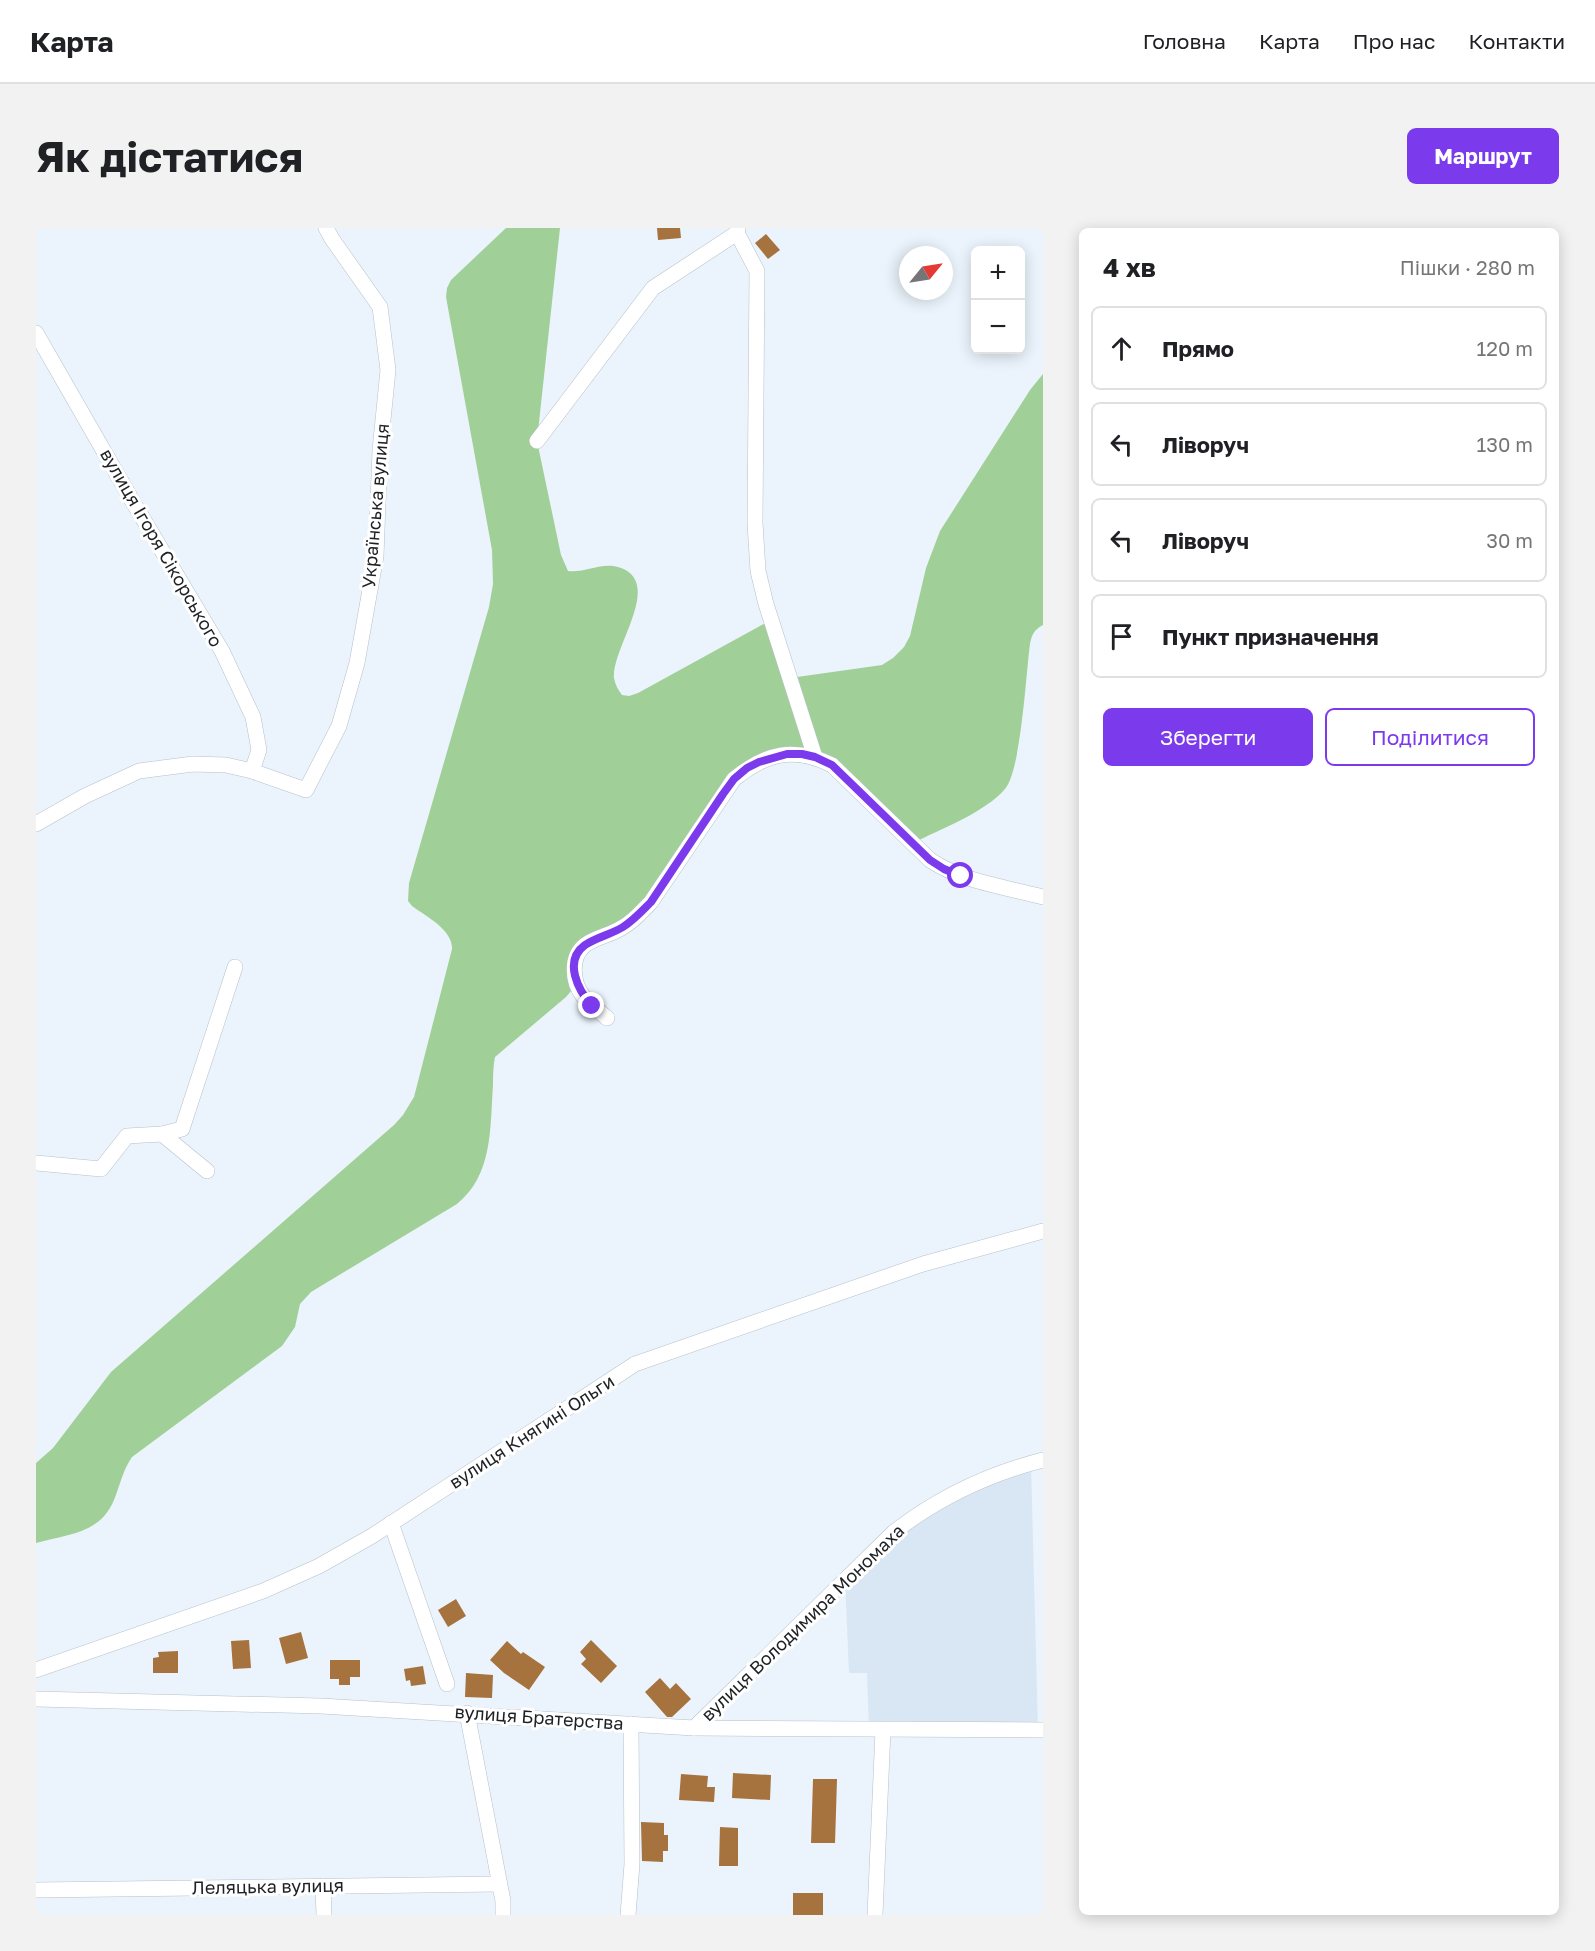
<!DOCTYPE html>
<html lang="uk">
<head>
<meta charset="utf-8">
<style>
	:root { --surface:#fff; --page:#f2f2f2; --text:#202124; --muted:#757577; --line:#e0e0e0; --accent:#7c3aed }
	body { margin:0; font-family:"Golos Text",sans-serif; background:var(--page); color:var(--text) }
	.controls { position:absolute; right:18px; top:18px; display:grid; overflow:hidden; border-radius:9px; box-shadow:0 3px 15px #0003 }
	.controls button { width:54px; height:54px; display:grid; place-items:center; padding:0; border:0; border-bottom:2px solid var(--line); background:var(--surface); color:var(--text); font:30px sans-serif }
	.compass { position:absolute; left:863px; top:18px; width:54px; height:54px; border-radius:50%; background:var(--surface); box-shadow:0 3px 15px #0003; rotate:60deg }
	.stop { position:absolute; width:18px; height:18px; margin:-14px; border:4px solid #7c3aed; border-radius:50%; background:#fff }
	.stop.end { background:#7c3aed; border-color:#fff; box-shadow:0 2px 6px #0008 }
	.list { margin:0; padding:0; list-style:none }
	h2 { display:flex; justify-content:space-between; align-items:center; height:78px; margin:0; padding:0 24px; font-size:26px }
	h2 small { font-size:20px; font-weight:400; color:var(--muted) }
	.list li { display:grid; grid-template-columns:39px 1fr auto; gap:18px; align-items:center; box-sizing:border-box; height:84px; margin:0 12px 12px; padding:0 12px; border:2px solid var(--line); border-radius:9px }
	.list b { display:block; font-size:22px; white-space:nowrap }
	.list em { font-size:20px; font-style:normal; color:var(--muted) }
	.actions { display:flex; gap:12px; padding:18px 24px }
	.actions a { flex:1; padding:14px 0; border:2px solid var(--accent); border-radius:9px; text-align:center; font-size:21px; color:var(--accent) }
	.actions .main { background:var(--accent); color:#fff }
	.icon { flex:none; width:33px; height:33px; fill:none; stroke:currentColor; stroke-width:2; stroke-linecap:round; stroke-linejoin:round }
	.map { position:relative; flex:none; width:1007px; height:1687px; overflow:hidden; border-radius:9px }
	header { display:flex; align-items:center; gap:36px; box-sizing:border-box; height:84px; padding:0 30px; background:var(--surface); border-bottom:2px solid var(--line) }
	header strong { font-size:28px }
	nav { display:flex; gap:33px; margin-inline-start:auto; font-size:21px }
	.intro { display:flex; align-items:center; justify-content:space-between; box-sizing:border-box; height:144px; padding:0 36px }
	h1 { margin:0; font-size:42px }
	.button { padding:15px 27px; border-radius:9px; background:var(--accent); color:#fff; font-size:21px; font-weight:700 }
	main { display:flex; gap:36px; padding:0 36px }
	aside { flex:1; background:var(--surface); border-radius:9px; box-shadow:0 3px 15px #0003 }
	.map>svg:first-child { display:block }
</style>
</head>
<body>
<header>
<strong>Карта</strong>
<nav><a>Головна</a><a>Карта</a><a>Про нас</a><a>Контакти</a></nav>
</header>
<div class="intro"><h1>Як дістатися</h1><a class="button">Маршрут</a></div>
<main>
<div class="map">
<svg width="1007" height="1687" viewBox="0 0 1007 1687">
	<rect width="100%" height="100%" fill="#ebf4fc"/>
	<!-- built -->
	<path fill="#d9e7f5" d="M995 1235 1002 1502H833L831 1445H813L809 1352 858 1304Z"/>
	<!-- green -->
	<path fill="#a0d097" d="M470 0H524L501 213 525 327 532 343C549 345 566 334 582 339 630 353 575 420 578 450 579 456 582 462 586 467L593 468 602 465 735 392 754 450 846 437 857 430 868 419 874 408 890 340 904 303 994 162 1007 146V397C998 402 996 406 994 416 990 445 985 543 969 561 948 585 905 601 877 615L779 529 711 540 615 674 548 718 541 756 530 769 459 829C457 839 457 848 457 857 454 900 457 947 421 976L275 1064 264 1076 259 1099 246 1118 96 1229C87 1242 84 1257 78 1272 64 1306 32 1306 0 1315V1235L17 1220 75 1144 358 897 367 887 378 869 416 721C417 702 391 689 376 678L372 673 373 655 453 379 457 356 456 322 410 69 411 60 415 52Z"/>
	<!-- building -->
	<g fill="#a6723d">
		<path d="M621 0H644L645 10 622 12Z"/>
		<path d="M730 6 744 22 732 31 719 15Z"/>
		<path d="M420 1371 430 1388 412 1399 402 1382Z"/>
		<path d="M265 1404 272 1430 250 1436 243 1410Z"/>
		<path d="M213 1412 215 1440 197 1441 195 1413Z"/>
		<path d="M555 1412 581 1438 565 1455 545 1436 550 1431 544 1424Z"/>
		<path d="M471 1413 485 1426 487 1424 509 1439 493 1462 468 1445 454 1432Z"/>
		<path d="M142 1423V1445H117V1430L123 1429 122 1424Z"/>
		<path d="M294 1432H324V1449H314V1457H303V1451H294Z"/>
		<path d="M387 1438 390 1456 375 1458 374 1452 370 1453 368 1441Z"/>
		<path d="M430 1445 457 1447 456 1470 429 1469Z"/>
		<path d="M624 1450 634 1461 640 1455 655 1471 636 1489H631L609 1464Z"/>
		<path d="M697 1545 735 1547 734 1572 696 1570Z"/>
		<path d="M645 1546 672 1548 671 1559H679L678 1574 643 1572Z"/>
		<path d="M777 1551H801L799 1615H775Z"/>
		<path d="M605 1594 628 1595V1607H632V1623H627V1634L606 1633Z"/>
		<path d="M684 1599 702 1600V1638H683Z"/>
		<rect x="757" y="1665" width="30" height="22"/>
	</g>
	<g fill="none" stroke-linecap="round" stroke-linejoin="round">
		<!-- minor casing -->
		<g stroke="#b8c0c8" stroke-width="16">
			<g id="minor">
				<path d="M701 5 721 43 719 295 722 343 730 376 779 529"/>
				<path d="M0 105 97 274 186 423 217 489 223 522 216 543"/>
				<path d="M501 213 617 60 701 5 702 0"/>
				<path d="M0 596 49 568 103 543 157 536 190 537 216 543 270 562 303 498 321 435 340 328 344 222 352 142 344 79 296 11 290 0"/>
				<path d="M571 790C563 783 554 777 547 768 536 754 534 729 549 717 560 709 575 707 587 699 598 693 606 683 615 674L698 551C730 525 758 518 796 537L894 632C927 654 969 659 1007 669"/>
				<path d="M126 906 171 943"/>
				<path d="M0 935 65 941 91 908 126 906 146 901 199 739"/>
				<path d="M355 1295 411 1456"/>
				<path d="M0 1442 227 1363 283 1338 336 1308 599 1136 887 1036 1007 1003"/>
				<path d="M0 1471 285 1478 658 1500 1007 1502"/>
				<path d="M431 1485 467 1673V1687"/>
				<path d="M658 1500 858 1304C902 1270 952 1246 1007 1232"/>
				<path d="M287 1658 288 1687"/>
				<path d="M0 1662 463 1656"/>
				<path d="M592 1687 596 1636 595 1496"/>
				<path d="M839 1687 847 1502"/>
			</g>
		</g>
		<!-- minor -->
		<use href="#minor" stroke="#fff" stroke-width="15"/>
	</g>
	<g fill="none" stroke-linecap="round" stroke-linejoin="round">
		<!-- route -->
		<path stroke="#7c3aed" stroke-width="8" d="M556 778C542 762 527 733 549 717 561 709 576 706 587 699 598 692 606 683 615 674L687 566 698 551 711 540 723 534 751 526H766L779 529 796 537 894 632 908 641 925 648"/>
	</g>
	<g text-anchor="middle" stroke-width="6" stroke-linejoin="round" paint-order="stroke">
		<!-- street labels -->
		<g font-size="18" fill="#1e2124" stroke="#fff">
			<text transform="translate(340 278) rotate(-85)" y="6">Українська вулиця</text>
			<text transform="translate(125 320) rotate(60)" y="6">вулиця Ігоря Сікорського</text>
			<text transform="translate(496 1204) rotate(-33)" y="6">вулиця Княгині Ольги</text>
			<text transform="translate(767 1395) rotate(-44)" y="6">вулиця Володимира Мономаха</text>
			<text transform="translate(503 1490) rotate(4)" y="6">вулиця Братерства</text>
			<text transform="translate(232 1659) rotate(-1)" y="6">Леляцька вулиця</text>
		</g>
	</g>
</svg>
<div class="controls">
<button>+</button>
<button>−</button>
</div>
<svg class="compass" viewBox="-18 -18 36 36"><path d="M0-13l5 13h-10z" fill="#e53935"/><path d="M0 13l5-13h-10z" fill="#757577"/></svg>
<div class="stop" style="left:925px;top:648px"></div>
<div class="stop end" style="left:556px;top:778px"></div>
</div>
<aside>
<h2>4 хв<small>Пішки · 280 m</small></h2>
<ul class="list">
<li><svg class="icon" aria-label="ahead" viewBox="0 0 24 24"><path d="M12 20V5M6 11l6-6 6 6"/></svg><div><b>Прямо</b></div><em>120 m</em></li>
<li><svg class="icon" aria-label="left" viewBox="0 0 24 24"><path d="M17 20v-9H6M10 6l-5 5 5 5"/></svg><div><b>Ліворуч</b></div><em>130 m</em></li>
<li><svg class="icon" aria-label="left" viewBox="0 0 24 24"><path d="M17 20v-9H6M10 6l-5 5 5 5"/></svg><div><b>Ліворуч</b></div><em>30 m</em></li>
<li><svg class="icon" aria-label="arrive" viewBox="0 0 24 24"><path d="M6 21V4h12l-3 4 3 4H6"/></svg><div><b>Пункт призначення</b></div></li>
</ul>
<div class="actions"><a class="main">Зберегти</a><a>Поділитися</a></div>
</aside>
</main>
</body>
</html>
